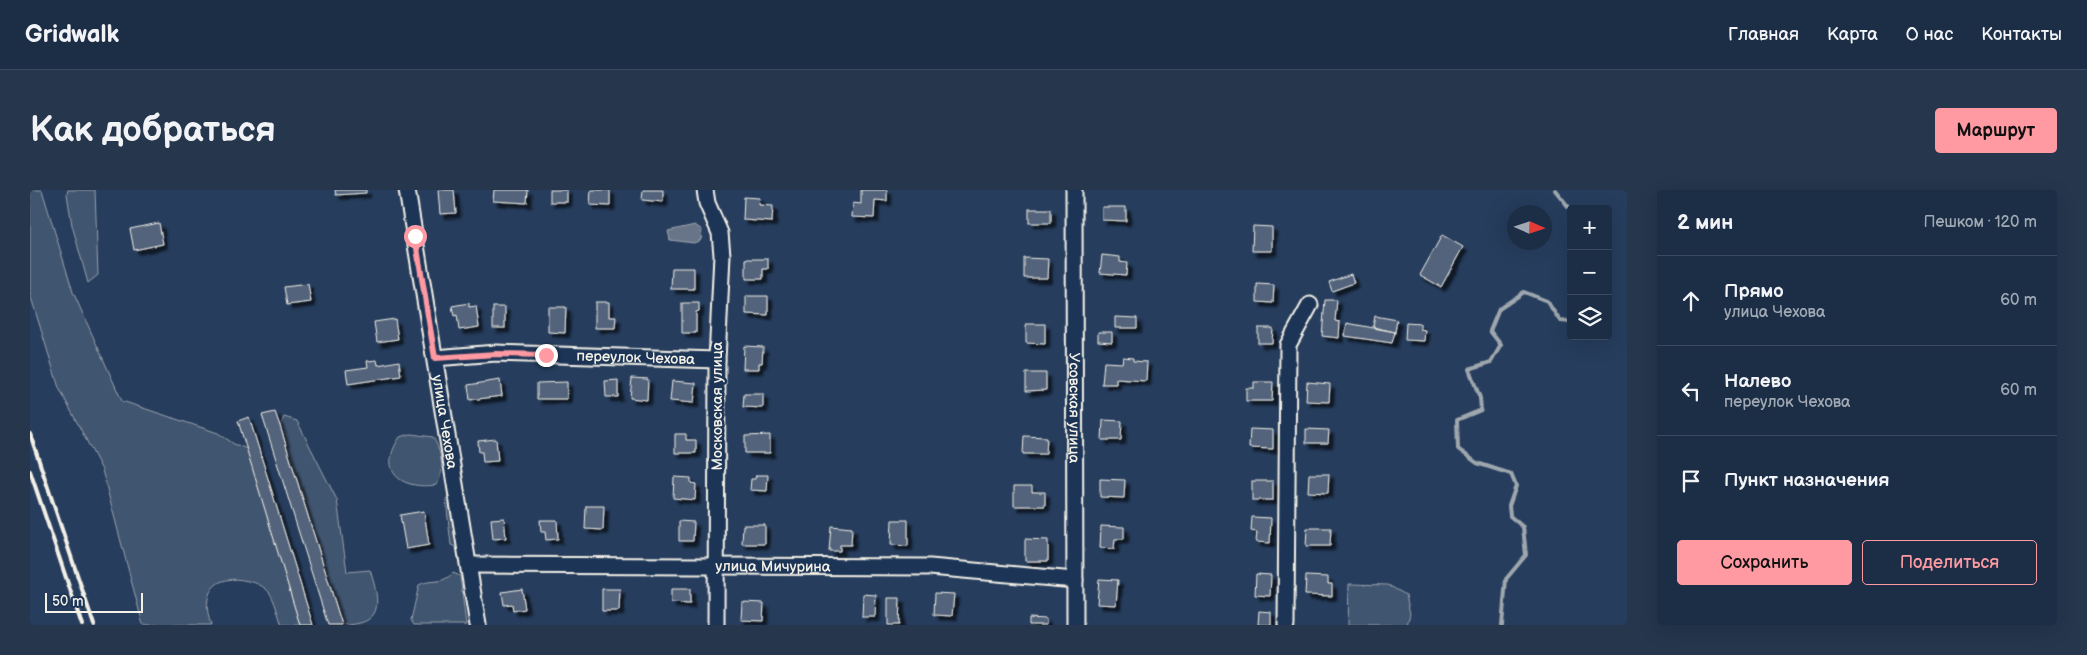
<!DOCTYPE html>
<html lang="ru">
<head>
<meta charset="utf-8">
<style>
	:root { --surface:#1c2e46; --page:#25364d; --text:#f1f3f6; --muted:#a0a8b3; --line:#3a4a5f; --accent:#ff9aa2 }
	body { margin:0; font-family:"Balsamiq Sans",sans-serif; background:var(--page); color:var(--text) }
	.controls { position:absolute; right:15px; top:15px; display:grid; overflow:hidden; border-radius:5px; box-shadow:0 5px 20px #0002 }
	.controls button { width:45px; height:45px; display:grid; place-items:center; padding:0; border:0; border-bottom:1px solid var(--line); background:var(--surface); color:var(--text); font:25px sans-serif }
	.compass { position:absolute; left:1477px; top:15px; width:45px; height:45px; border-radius:50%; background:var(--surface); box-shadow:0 5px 20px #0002; rotate:93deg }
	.scale { position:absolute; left:15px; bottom:12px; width:98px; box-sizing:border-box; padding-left:5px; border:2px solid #f4f1e8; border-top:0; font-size:14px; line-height:18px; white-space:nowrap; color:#f4f1e8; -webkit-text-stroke:4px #1d3557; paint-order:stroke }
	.stop { position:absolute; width:15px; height:15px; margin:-11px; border:4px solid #ff9aa2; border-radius:50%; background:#fff }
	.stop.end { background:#ff9aa2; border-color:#fff; box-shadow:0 1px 5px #0008 }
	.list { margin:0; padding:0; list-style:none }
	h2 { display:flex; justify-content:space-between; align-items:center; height:65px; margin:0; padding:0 20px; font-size:21px }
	h2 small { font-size:16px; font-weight:400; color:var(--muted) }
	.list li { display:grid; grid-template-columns:32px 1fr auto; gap:15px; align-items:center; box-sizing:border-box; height:90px; padding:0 20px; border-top:1px solid var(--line) }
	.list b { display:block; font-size:19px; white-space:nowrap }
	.list p { margin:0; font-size:16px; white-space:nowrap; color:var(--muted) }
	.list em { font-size:16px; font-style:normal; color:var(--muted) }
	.actions { display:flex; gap:10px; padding:15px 20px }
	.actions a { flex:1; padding:11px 0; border:1px solid var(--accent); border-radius:5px; text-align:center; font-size:18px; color:var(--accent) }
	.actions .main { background:var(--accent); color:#111 }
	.icon { flex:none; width:28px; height:28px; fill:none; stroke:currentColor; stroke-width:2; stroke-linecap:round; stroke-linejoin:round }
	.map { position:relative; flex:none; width:1597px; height:435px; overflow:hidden; border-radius:5px }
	header { display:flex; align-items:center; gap:30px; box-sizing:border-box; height:70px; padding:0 25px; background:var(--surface); border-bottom:1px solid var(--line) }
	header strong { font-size:24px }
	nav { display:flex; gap:28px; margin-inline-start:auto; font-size:18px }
	.intro { display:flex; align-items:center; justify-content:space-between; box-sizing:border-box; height:120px; padding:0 30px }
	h1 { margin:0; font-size:35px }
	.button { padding:12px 22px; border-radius:5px; background:var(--accent); color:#111; font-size:18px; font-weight:700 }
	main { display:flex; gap:30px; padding:0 30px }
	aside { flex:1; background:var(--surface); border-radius:5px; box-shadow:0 5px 20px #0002 }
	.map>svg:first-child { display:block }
</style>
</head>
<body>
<header>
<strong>Gridwalk</strong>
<nav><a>Главная</a><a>Карта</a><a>О нас</a><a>Контакты</a></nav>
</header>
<div class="intro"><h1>Как добраться</h1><a class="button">Маршрут</a></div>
<main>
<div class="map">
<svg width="1597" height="435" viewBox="0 0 1597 435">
	<defs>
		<filter id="shadow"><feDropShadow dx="4.5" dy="4.5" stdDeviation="1" flood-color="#0009"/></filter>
	</defs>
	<rect width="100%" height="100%" fill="#263d5d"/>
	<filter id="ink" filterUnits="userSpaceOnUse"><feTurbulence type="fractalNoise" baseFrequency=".02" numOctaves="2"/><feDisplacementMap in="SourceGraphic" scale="10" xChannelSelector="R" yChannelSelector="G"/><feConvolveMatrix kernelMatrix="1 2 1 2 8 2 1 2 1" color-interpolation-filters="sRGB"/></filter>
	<g filter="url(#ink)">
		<!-- green -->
		<g fill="#40546f" stroke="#9aa2ac">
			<path d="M0 0H12L43 102 92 211 188 243 204 254 217 259 270 435H252C248 425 245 410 239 402 235 397 225 392 218 391 184 383 170 403 181 435H113L72 280 29 198 0 104Z"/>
			<path d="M38 0H65L68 85 58 93 42 35 37 4Z"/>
			<path d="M254 227 267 231 307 310 317 382 340 380C351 414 353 435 312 435L250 236Z"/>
			<path d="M381 244 403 247C411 261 416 282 406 295 370 300 347 281 370 247Z"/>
			<path d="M418 305 422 308 428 353 426 357 421 355 416 310Z"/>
			<path d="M423 383 430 386 436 435H384L381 430 389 395C402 388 410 396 423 383Z"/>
			<path d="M1319 394 1358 395 1376 405 1380 424 1377 435H1318Z"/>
		</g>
		<!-- water -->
		<path fill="#677588" stroke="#9fa7ae" d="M665 35 672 40 671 50 664 53 640 50 638 41Z"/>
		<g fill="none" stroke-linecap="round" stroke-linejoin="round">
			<!-- stream -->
			<g stroke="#9fa7ae" stroke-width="4">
				<path d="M1525 0 1541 20"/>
				<path d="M1472 435 1476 389 1496 365 1493 337 1480 326 1479 316 1486 296 1481 284 1447 273 1428 259 1427 230 1451 220 1450 208 1439 179 1461 172 1471 155 1460 141 1469 119 1494 102 1517 111 1530 131 1541 132"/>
			</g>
		</g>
		<!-- building -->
		<g fill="#52647b" stroke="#f4f1e8" filter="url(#shadow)">
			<path d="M305 0H336V3L306 5Z"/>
			<path d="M408 0H424L426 23 410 24Z"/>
			<path d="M464 0H498L497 13 463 11Z"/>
			<rect x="520" y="0" width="17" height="12"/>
			<path d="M561 0H580V16L560 15Z"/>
			<path d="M613 0H633V12L612 10Z"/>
			<path d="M831 0H857V11L845 10 844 28 822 27 823 13 831 14Z"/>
			<path d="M714 7 730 8 729 15 743 16 742 32 713 30Z"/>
			<path d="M1072 17H1096V31L1072 30Z"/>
			<rect x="999" y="19" width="22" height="14"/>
			<path d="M129 33 133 54 104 60 100 39Z"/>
			<path d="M1223 36 1242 37V61H1222Z"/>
			<path d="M1412 45 1433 57 1411 97 1390 85Z"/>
			<path d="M1072 65 1090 67V72L1097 73 1096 85 1070 83Z"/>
			<path d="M994 68 1018 69 1017 88H994Z"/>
			<path d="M716 69H738V79H733V89H716Z"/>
			<path d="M642 78H664V99H641Z"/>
			<path d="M1321 84 1324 93 1302 101 1299 92Z"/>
			<path d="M278 94 281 112 257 115 254 97Z"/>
			<path d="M1227 94 1244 95 1243 113 1227 112Z"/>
			<path d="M716 106H738V125L716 124Z"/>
			<path d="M1295 110H1307L1305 131 1310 132 1309 148 1292 146Z"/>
			<path d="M565 112H579V127H586L585 138H565Z"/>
			<path d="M439 113V117L446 116 449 137 429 140 427 125 424 126 422 116Z"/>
			<path d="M652 113H669V121L666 122V143H652Z"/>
			<rect x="463" y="117" width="12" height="21"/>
			<path d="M518 117H536L535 143 518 142Z"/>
			<path d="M1345 126 1367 130 1365 142 1343 137Z"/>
			<path d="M1085 127 1107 128V138H1085Z"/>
			<path d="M365 129 368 149 347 152 344 132Z"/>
			<path d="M1317 133 1365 142 1362 153 1315 146Z"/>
			<path d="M1376 133 1390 134V139L1395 140 1394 151 1375 150Z"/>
			<path d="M996 134H1015V154L996 153Z"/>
			<path d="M1228 138H1243L1242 153H1228Z"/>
			<path d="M1068 142H1082V152L1068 151Z"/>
			<path d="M714 156 733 157 732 173H729V179H713Z"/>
			<path d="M1093 167 1103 168V171L1117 172 1116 191 1086 189V194H1072L1074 172 1092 173Z"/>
			<path d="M347 170 348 175 369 171 371 186 318 194 316 180 338 177 337 171Z"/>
			<path d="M996 183H1016V200L996 201Z"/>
			<path d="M602 188 618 189 617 210 600 208Z"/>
			<path d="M470 190 472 206 440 210 438 195Z"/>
			<path d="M588 190V207H576L575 191Z"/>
			<path d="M642 191 666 193 664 213 640 211Z"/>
			<path d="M537 192V209H507V193Z"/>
			<path d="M1224 192H1243L1242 211H1216V198H1224Z"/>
			<path d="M1277 192 1300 194 1299 212 1276 211Z"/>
			<path d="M714 204H733V218L713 217Z"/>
			<path d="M245 222 250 236 312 435H298L232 225Z"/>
			<path d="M219 227 283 435H270L208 231Z"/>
			<path d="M1073 230 1092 231 1091 250H1072Z"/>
			<path d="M1220 239 1243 240V259L1219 258Z"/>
			<path d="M1276 239 1299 240 1298 253H1276Z"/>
			<path d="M645 244H656V250H666V263H645Z"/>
			<path d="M740 245V263H715V246Z"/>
			<path d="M994 246 1017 247 1016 264H993Z"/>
			<path d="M466 249 468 271 453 272 452 262H449L448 251Z"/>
			<path d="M1279 284H1299L1298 303 1278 302Z"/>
			<path d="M726 285H738L737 301 720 300 721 289H725Z"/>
			<path d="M644 287 661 288V293L666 294 665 310 643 308Z"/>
			<path d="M1070 289 1095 290 1094 308 1070 307Z"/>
			<rect x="1222" y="291" width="21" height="19"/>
			<path d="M984 296H1002V302H1015V316H984Z"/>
			<path d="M556 316H574L573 340 555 339Z"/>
			<path d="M394 321 399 355 376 359 370 325Z"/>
			<path d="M1222 327 1241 328 1240 353 1226 352 1227 342 1221 341Z"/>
			<path d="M474 328 476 348 463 349 461 329Z"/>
			<path d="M510 330H527L528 349 516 350 515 342H511Z"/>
			<path d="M862 330H878V356L861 355Z"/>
			<path d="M649 331 664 332 663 351H649Z"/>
			<path d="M713 335H735V354H712Z"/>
			<path d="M801 336 822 338 821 355H810V361H799Z"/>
			<path d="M1071 336 1094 337V349H1085L1084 359 1070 358Z"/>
			<path d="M1277 338H1301L1300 356H1276Z"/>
			<path d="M995 349 1018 350V371H995Z"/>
			<path d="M1226 384 1241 385 1240 406 1225 405Z"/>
			<path d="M1276 386 1298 387V394H1302V406L1275 405Z"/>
			<path d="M1069 389 1088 390 1086 415 1067 414Z"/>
			<path d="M492 399 495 419 483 421 482 414 474 415 472 402Z"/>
			<path d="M572 399H590L589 421H572Z"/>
			<path d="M641 399H660V414L641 413Z"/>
			<path d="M905 403 924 404 922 426 904 425Z"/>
			<path d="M833 404 846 405 845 427H832Z"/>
			<path d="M858 408H870L869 435H858Z"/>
			<path d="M712 412 734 413 733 431 711 430Z"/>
			<path d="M1229 421 1241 422V435H1228Z"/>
			<path d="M999 428 1016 429V435H999Z"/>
		</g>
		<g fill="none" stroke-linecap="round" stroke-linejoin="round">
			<!-- minor casing -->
			<g stroke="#f4f1e8" stroke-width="19">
				<g id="minor">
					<path id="s1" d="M377 0 448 435"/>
					<path d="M675 0 677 13 690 43 692 65 687 170 686 435"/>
					<path id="s2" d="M1044 0 1045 435"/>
					<path id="s3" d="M405 168 466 163 687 170"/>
					<path id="s4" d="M439 375 900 377 1045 390"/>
					<path d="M1256 435 1258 155 1280 115"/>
				</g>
			</g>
			<!-- minor -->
			<use href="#minor" stroke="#1d3557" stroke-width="15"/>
			<!-- rail -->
			<g stroke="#f4f1e8" stroke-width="4">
				<path d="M0 244 64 435"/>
				<path d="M0 281 52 435"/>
			</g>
		</g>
	</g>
	<g fill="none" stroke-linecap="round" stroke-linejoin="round" filter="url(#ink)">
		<!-- route -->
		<path stroke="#ff9aa2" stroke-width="6" d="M385 46 405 168 466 164 516 165"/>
	</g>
	<g text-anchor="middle" stroke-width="5" stroke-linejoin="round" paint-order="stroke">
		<!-- street labels -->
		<g font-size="15" fill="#f4f1e8" stroke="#1d3557">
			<text dy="5" stroke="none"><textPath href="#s3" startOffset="201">переулок Чехова</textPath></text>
			<text transform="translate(687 216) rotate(-90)" y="5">Московская улица</text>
			<text dy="5" stroke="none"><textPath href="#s2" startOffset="218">Усовская улица</textPath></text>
			<text dy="5" stroke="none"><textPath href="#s1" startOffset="235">улица Чехова</textPath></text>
			<text dy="5" stroke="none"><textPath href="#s4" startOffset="304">улица Мичурина</textPath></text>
		</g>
	</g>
</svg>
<div class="controls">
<button>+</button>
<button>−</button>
<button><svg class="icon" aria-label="layers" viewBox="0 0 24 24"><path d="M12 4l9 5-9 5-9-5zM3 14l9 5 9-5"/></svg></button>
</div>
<svg class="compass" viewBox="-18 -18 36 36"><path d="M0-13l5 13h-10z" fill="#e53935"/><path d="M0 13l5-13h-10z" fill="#a0a8b3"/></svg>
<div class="scale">50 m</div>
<div class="stop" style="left:385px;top:46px"></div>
<div class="stop end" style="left:516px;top:165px"></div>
</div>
<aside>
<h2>2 мин<small>Пешком · 120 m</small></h2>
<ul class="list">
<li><svg class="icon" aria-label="ahead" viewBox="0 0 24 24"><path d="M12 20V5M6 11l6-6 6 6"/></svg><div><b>Прямо</b><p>улица Чехова</p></div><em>60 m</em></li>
<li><svg class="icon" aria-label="left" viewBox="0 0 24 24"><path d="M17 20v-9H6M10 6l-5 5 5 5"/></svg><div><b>Налево</b><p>переулок Чехова</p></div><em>60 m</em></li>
<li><svg class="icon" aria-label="arrive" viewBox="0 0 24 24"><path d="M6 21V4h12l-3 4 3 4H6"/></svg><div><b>Пункт назначения</b></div></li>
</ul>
<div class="actions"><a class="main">Сохранить</a><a>Поделиться</a></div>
</aside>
</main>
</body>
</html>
